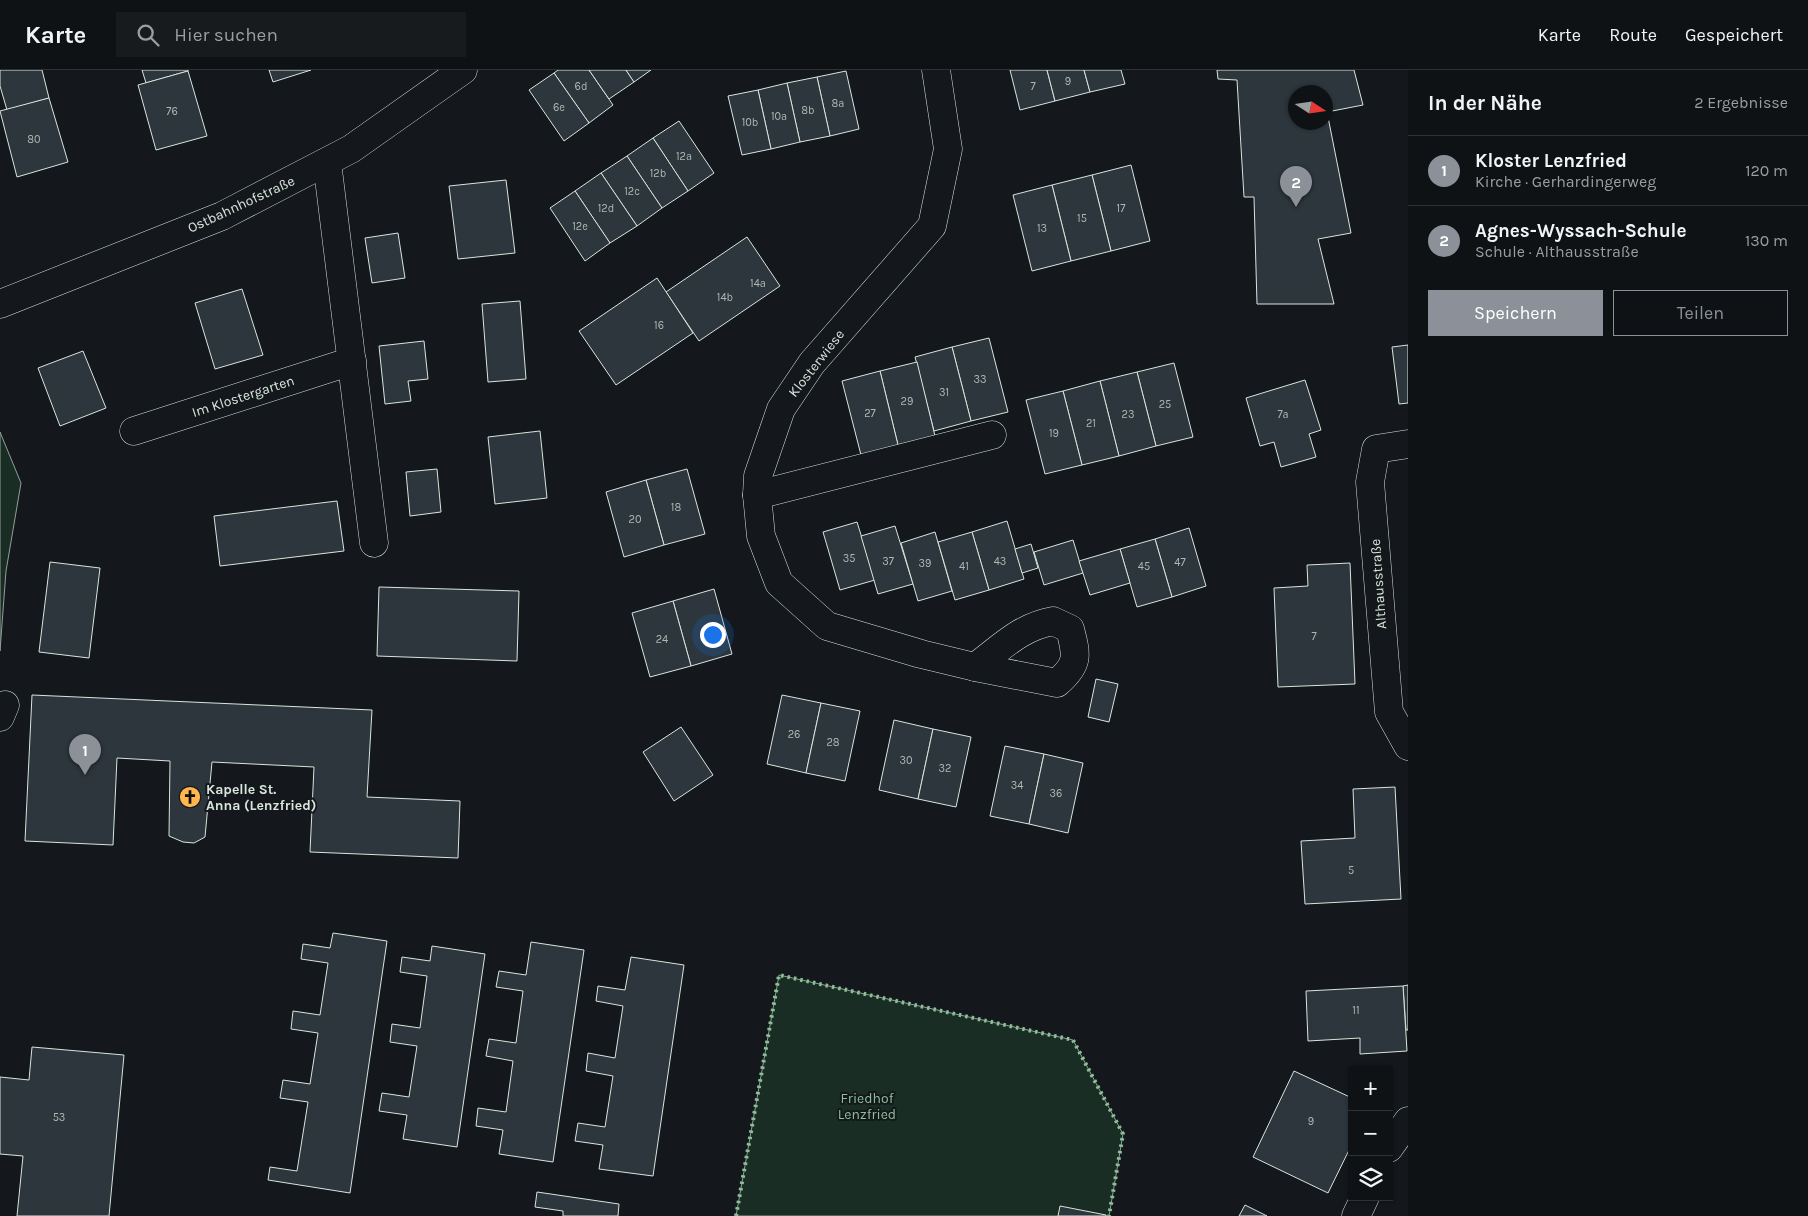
<!DOCTYPE html>
<html lang="de">
<head>
<meta charset="utf-8">
<style>
	:root { --surface:#0f1215; --page:#181b1e; --text:#f1f3f6; --muted:#9b9ea0; --line:#2f3234; --accent:#8c9099 }
	body { margin:0; font-family:Karla,sans-serif; background:var(--page); color:var(--text) }
	.controls { position:absolute; right:15px; bottom:15px; display:grid; overflow:hidden; border-radius:0px; box-shadow:0 1px 4px #0004 }
	.controls button { width:45px; height:45px; display:grid; place-items:center; padding:0; border:0; border-bottom:1px solid var(--line); background:var(--surface); color:var(--text); font:25px sans-serif }
	.compass { position:absolute; left:1288px; top:15px; width:45px; height:45px; border-radius:50%; background:var(--surface); box-shadow:0 1px 4px #0004; rotate:102deg }
	.you { position:absolute; left:712px; top:564px; width:18px; height:18px; margin:-12px; border:4px solid #fff; border-radius:50%; background:#1a73e8; box-shadow:0 0 0 8px #1a73e833 }
	.badge { display:grid; place-items:center; width:32px; height:32px; border-radius:50%; background:var(--accent); color:#fff; font-size:16px; font-weight:700 }
	.pin { position:absolute; translate:-50% -41px; filter:drop-shadow(0 1px 2px #0008) }
	.pin::after { content:''; position:absolute; top:26px; width:18px; height:15px; background:inherit; clip-path:polygon(0 0,100% 0,50% 100%) }
	.list { margin:0; padding:0; list-style:none }
	h2 { display:flex; justify-content:space-between; align-items:center; height:65px; margin:0; padding:0 20px; font-size:21px }
	h2 small { font-size:16px; font-weight:400; color:var(--muted) }
	.list li { display:grid; grid-template-columns:32px 1fr auto; gap:15px; align-items:center; box-sizing:border-box; height:70px; padding:0 20px; border-top:1px solid var(--line) }
	.list b { display:block; font-size:19px; white-space:nowrap }
	.list p { margin:0; font-size:16px; white-space:nowrap; color:var(--muted) }
	.list em { font-size:16px; font-style:normal; color:var(--muted) }
	.actions { display:flex; gap:10px; padding:15px 20px }
	.actions a { flex:1; padding:11px 0; border:1px solid var(--accent); border-radius:0px; text-align:center; font-size:18px; color:var(--accent) }
	.actions .main { background:var(--accent); color:#fff }
	.icon { flex:none; width:28px; height:28px; fill:none; stroke:currentColor; stroke-width:2; stroke-linecap:round; stroke-linejoin:round }
	.map { position:relative; flex:none; width:1408px; height:1146px; overflow:hidden }
	header { display:flex; align-items:center; gap:30px; box-sizing:border-box; height:70px; padding:0 25px; background:var(--surface); border-bottom:1px solid var(--line) }
	header strong { font-size:24px }
	nav { display:flex; gap:28px; margin-inline-start:auto; font-size:18px }
	.search { width:350px; height:45px; background:var(--page); display:flex; align-items:center; gap:12px; box-sizing:border-box; padding:0 18px; border-radius:0px; color:var(--muted); font-size:19px }
	main { display:flex }
	aside { flex:1; background:var(--surface) }
	.map>svg:first-child { display:block }
</style>
</head>
<body>
<header>
<strong>Karte</strong>
<div class="search"><svg class="icon" aria-label="search" viewBox="0 0 24 24"><circle cx="10" cy="10" r="6"/><path d="M15 15l6 6"/></svg>Hier suchen</div>
<nav><a>Karte</a><a>Route</a><a>Gespeichert</a></nav>
</header>
<main>
<div class="map">
<svg width="1408" height="1146" viewBox="0 0 1408 1146">
	<rect width="100%" height="100%" fill="#14181c"/>
	<!-- green -->
	<g fill="#1a2d24" stroke="#939e99">
		<path d="M0 362 21 413 6 501 0 581Z"/>
		<path d="M779 905 1073 970 1123 1064 1109 1146H736Z"/>
	</g>
	<!-- building -->
	<g fill="#2c363c" stroke="#d8e6dc" fill-rule="evenodd">
		<path d="M0 0H42L49 28 7 40 0 16Z"/>
		<path d="M142 0H188V1L146 13Z"/>
		<path d="M269 0H311L273 12Z"/>
		<path d="M558 0H589L613 35 589 53 554 3Z"/>
		<path d="M589 0H626L634 12 609 29Z"/>
		<path d="M626 0H651L634 12Z"/>
		<path d="M1010 0H1047L1055 31 1020 40Z"/>
		<path d="M1047 0H1084L1090 22 1055 31Z"/>
		<path d="M1084 0H1121L1125 14 1090 22Z"/>
		<path d="M1217 0H1354L1363 35 1327 42 1351 163 1318 169 1334 234H1257L1254 127H1244L1237 10 1218 9ZM1296 22H1326V52H1296Z"/>
		<path d="M188 1 207 66 156 80 138 15Z"/>
		<path d="M846 1 859 59 830 66 817 7Z"/>
		<path d="M554 3 589 53 564 71 529 20Z"/>
		<path d="M817 7 830 66 800 72 787 13Z"/>
		<path d="M787 13 800 72 771 79 758 20Z"/>
		<path d="M758 20 771 79 742 85 728 26Z"/>
		<path d="M49 28 68 92 17 107 0 41Z"/>
		<path d="M679 51 714 103 688 121 653 68Z"/>
		<path d="M653 68 688 121 662 138 627 86Z"/>
		<path d="M627 86 662 138 637 156 601 103Z"/>
		<path d="M1131 95 1150 171 1111 181 1092 105Z"/>
		<path d="M601 103 637 156 610 173 575 121Z"/>
		<path d="M1092 105 1111 181 1071 191 1052 115Z"/>
		<path d="M506 110 515 183 458 189 449 116Z"/>
		<path d="M1052 115 1071 191 1032 201 1013 125Z"/>
		<path d="M575 121 610 173 585 191 550 138Z"/>
		<path d="M398 163 405 208 372 213 365 168Z"/>
		<path d="M747 167 780 216 699 271 666 222Z"/>
		<path d="M657 208 693 263 616 315 579 261Z"/>
		<path d="M242 219 263 285 215 299 195 233Z"/>
		<path d="M520 231 526 309 488 312 482 234Z"/>
		<path d="M989 268 1008 342 971 351 952 277Z"/>
		<path d="M424 271 428 309 408 311 411 331 385 334 379 276Z"/>
		<path d="M1408 275V333L1399 334 1392 277Z"/>
		<path d="M952 277 971 351 934 361 915 287Z"/>
		<path d="M83 281 106 338 60 356 38 298Z"/>
		<path d="M917 292 935 366 898 375 880 301Z"/>
		<path d="M1174 293 1193 367 1156 376 1137 302Z"/>
		<path d="M880 301 898 375 861 385 842 311Z"/>
		<path d="M1137 302 1156 376 1119 386 1100 311Z"/>
		<path d="M1305 310 1321 360 1309 364 1316 387 1281 397 1274 372 1260 376 1246 328Z"/>
		<path d="M1100 311 1119 386 1082 395 1063 321Z"/>
		<path d="M1063 321 1082 395 1045 404 1026 330Z"/>
		<path d="M540 361 547 428 495 434 488 367Z"/>
		<path d="M437 399 441 442 410 446 406 402Z"/>
		<path d="M687 399 705 464 664 475 646 410Z"/>
		<path d="M646 410 664 475 624 487 606 422Z"/>
		<path d="M337 431 344 481 220 496 214 446Z"/>
		<path d="M1007 451 1024 509 989 520 972 462Z"/>
		<path d="M857 452 875 510 840 520 823 462Z"/>
		<path d="M895 456 913 514 878 524 861 466Z"/>
		<path d="M1189 458 1206 516 1172 527 1155 469Z"/>
		<path d="M935 462 952 521 918 531 901 473Z"/>
		<path d="M972 462 989 520 955 530 938 472Z"/>
		<path d="M1155 469 1172 527 1137 537 1120 479Z"/>
		<path d="M1073 470 1083 503 1044 515 1034 482Z"/>
		<path d="M1031 474 1038 498 1022 503 1015 479Z"/>
		<path d="M1120 479 1130 513 1090 525 1079 491Z"/>
		<path d="M50 492 100 498 89 588 39 582Z"/>
		<path d="M1350 493 1355 614 1278 617 1274 518 1308 516 1307 495Z"/>
		<path d="M379 517 519 521 517 591 377 586Z"/>
		<path d="M714 519 732 584 691 596 673 531Z"/>
		<path d="M673 531 691 596 650 607 632 543Z"/>
		<path d="M1096 609 1118 614 1109 652 1088 647Z"/>
		<path d="M32 625 372 640 367 727 460 731 458 788 310 782 314 697 212 692 205 767 194 773 183 772 169 766 170 691 117 688 113 775 25 771Z"/>
		<path d="M782 625 821 633 806 703 767 694Z"/>
		<path d="M821 633 860 641 845 711 806 703Z"/>
		<path d="M894 650 933 659 918 729 879 720Z"/>
		<path d="M681 657 713 705 674 731 643 682Z"/>
		<path d="M933 659 971 667 956 737 918 729Z"/>
		<path d="M1005 676 1044 684 1029 754 990 746Z"/>
		<path d="M1044 684 1083 693 1068 763 1029 754Z"/>
		<path d="M1395 717 1401 829 1305 834 1301 771 1355 768 1353 719Z"/>
		<path d="M333 863 387 871 350 1123 268 1110 270 1097 297 1101 308 1032 280 1028 283 1010 310 1014 318 963 291 959 293 941 320 945 328 893 301 889 303 874 330 878Z"/>
		<path d="M531 872 584 880 553 1092 499 1084 503 1060 476 1056 478 1038 506 1042 513 991 486 986 489 969 516 973 523 921 496 917 499 901 526 905Z"/>
		<path d="M432 876 485 884 457 1077 403 1069 407 1045 379 1041 382 1023 409 1027 417 976 390 972 392 954 420 958 427 906 400 902 402 887 430 891Z"/>
		<path d="M631 887 684 895 653 1106 599 1099 603 1075 575 1071 578 1053 605 1057 613 1006 586 1001 588 983 615 988 623 936 596 931 598 916 625 920Z"/>
		<path d="M1408 915V960H1406L1403 916Z"/>
		<path d="M1403 916 1407 981 1360 984V968L1308 971 1306 921Z"/>
		<path d="M32 977 124 985 109 1146H17L23 1086 0 1084V1007L29 1010Z"/>
		<path d="M1294 1001 1352 1028V1074L1328 1123 1253 1087Z"/>
		<path d="M537 1122 619 1134 618 1146H563V1141L535 1137Z"/>
		<path d="M1245 1135 1267 1146H1239Z"/>
		<path d="M1060 1136 1106 1145V1146H1058Z"/>
	</g>
	<g fill="none" stroke-linecap="round" stroke-linejoin="round">
		<!-- minor casing -->
		<g stroke="#d8e6dc" stroke-width="29">
			<g id="minor">
				<path d="M936 0 948 79 932 156 812 293 781 339 758 406 757 425 761 466 779 513 827 556 921 584 975 597"/>
				<path d="M327 92 374 473"/>
				<path d="M0 234 222 146 351 79 463 0"/>
				<path d="M134 361 352 291"/>
				<path d="M1408 374 1376 379 1370 412 1389 642 1408 676"/>
				<path d="M757 425 992 365"/>
				<path d="M1053 551 1070 559C1077 586 1079 594 1057 613L975 597C1001 578 1020 557 1053 551Z"/>
				<path d="M0 647 5 635"/>
				<path d="M1389 1078 1408 1051"/>
				<path d="M1356 1146 1365 1127"/>
			</g>
		</g>
		<!-- minor -->
		<use href="#minor" stroke="#14181c" stroke-width="28"/>
		<!-- hedge -->
		<path stroke="#8ac095" stroke-width="4" stroke-dasharray="2.5 4" stroke-linecap="butt" d="M736 1146 779 905 1073 970 1123 1064 1109 1146"/>
	</g>
	<!-- icons -->
	<defs>
		<g id="church-disc" transform="scale(1.125)"><circle r="9.5" fill="#ffb74d" stroke="#14181c"/><path d="M-1.2-6h2.4v3.5h3.3v2.4h-3.3V6h-2.4V-.1h-3.3v-2.4h3.3Z" fill="#111"/></g>
	</defs>
	<g fill-rule="evenodd">
		<use href="#church-disc" x="190" y="727"/>
	</g>
	<g text-anchor="middle" stroke-width="4" stroke-linejoin="round" paint-order="stroke">
		<!-- number labels -->
		<g font-size="11" fill="#adbab4">
			<text x="1068" y="15">9</text>
			<text x="581" y="20">6d</text>
			<text x="1033" y="20">7</text>
			<text x="838" y="37">8a</text>
			<text x="559" y="41">6e</text>
			<text x="808" y="44">8b</text>
			<text x="172" y="45">76</text>
			<text x="779" y="50">10a</text>
			<text x="750" y="56">10b</text>
			<text x="34" y="73">80</text>
			<text x="684" y="90">12a</text>
			<text x="658" y="107">12b</text>
			<text x="632" y="125">12c</text>
			<text x="606" y="142">12d</text>
			<text x="1121" y="142">17</text>
			<text x="1082" y="152">15</text>
			<text x="580" y="160">12e</text>
			<text x="1042" y="162">13</text>
			<text x="758" y="217">14a</text>
			<text x="725" y="231">14b</text>
			<text x="659" y="259">16</text>
			<text x="980" y="313">33</text>
			<text x="944" y="326">31</text>
			<text x="907" y="335">29</text>
			<text x="1165" y="338">25</text>
			<text x="870" y="347">27</text>
			<text x="1128" y="348">23</text>
			<text x="1283" y="348">7a</text>
			<text x="1091" y="357">21</text>
			<text x="1054" y="367">19</text>
			<text x="676" y="441">18</text>
			<text x="635" y="453">20</text>
			<text x="849" y="492">35</text>
			<text x="888" y="495">37</text>
			<text x="1000" y="495">43</text>
			<text x="1180" y="496">47</text>
			<text x="925" y="497">39</text>
			<text x="964" y="500">41</text>
			<text x="1144" y="500">45</text>
			<text x="1314" y="570">7</text>
			<text x="662" y="573">24</text>
			<text x="794" y="668">26</text>
			<text x="833" y="676">28</text>
			<text x="906" y="694">30</text>
			<text x="945" y="702">32</text>
			<text x="1017" y="719">34</text>
			<text x="1056" y="727">36</text>
			<text x="1351" y="804">5</text>
			<text x="1356" y="944">11</text>
			<text x="59" y="1051">53</text>
			<text x="1311" y="1055">9</text>
		</g>
		<!-- street labels -->
		<g font-size="14" fill="#d8e6dc" stroke="#14181c">
			<text transform="translate(241 134) rotate(-25)" y="5">Ostbahnhofstraße</text>
			<text transform="translate(816 293) rotate(-52)" y="5">Klosterwiese</text>
			<text transform="translate(243 326) rotate(-18)" y="5">Im Klostergarten</text>
			<text transform="translate(1378 514) rotate(-94)" y="5">Althausstraße</text>
		</g>
		<!-- poi labels -->
		<g font-size="14" font-weight="bold" fill="#d8e6dc" stroke="#14181c" text-anchor="start">
			<text x="206" y="724">Kapelle St.<tspan x="206" dy="16">Anna (Lenzfried)</tspan></text>
		</g>
		<!-- park labels -->
		<g font-size="14" fill="#8ac095" stroke="#14181c">
			<text x="867" y="1033">Friedhof<tspan x="867" dy="16">Lenzfried</tspan></text>
		</g>
	</g>
</svg>
<div class="controls">
<button>+</button>
<button>−</button>
<button><svg class="icon" aria-label="layers" viewBox="0 0 24 24"><path d="M12 4l9 5-9 5-9-5zM3 14l9 5 9-5"/></svg></button>
</div>
<svg class="compass" viewBox="-18 -18 36 36"><path d="M0-13l5 13h-10z" fill="#e53935"/><path d="M0 13l5-13h-10z" fill="#9b9ea0"/></svg>
<div class="you"></div>
<div class="pin badge" style="left:85px;top:705px">1</div>
<div class="pin badge" style="left:1296px;top:137px">2</div>
</div>
<aside>
<h2>In der Nähe<small>2 Ergebnisse</small></h2>
<ul class="list">
<li><span class="badge">1</span><div><b>Kloster Lenzfried</b><p>Kirche · Gerhardingerweg</p></div><em>120 m</em></li>
<li><span class="badge">2</span><div><b>Agnes-Wyssach-Schule</b><p>Schule · Althausstraße</p></div><em>130 m</em></li>
</ul>
<div class="actions"><a class="main">Speichern</a><a>Teilen</a></div>
</aside>
</main>
</body>
</html>
